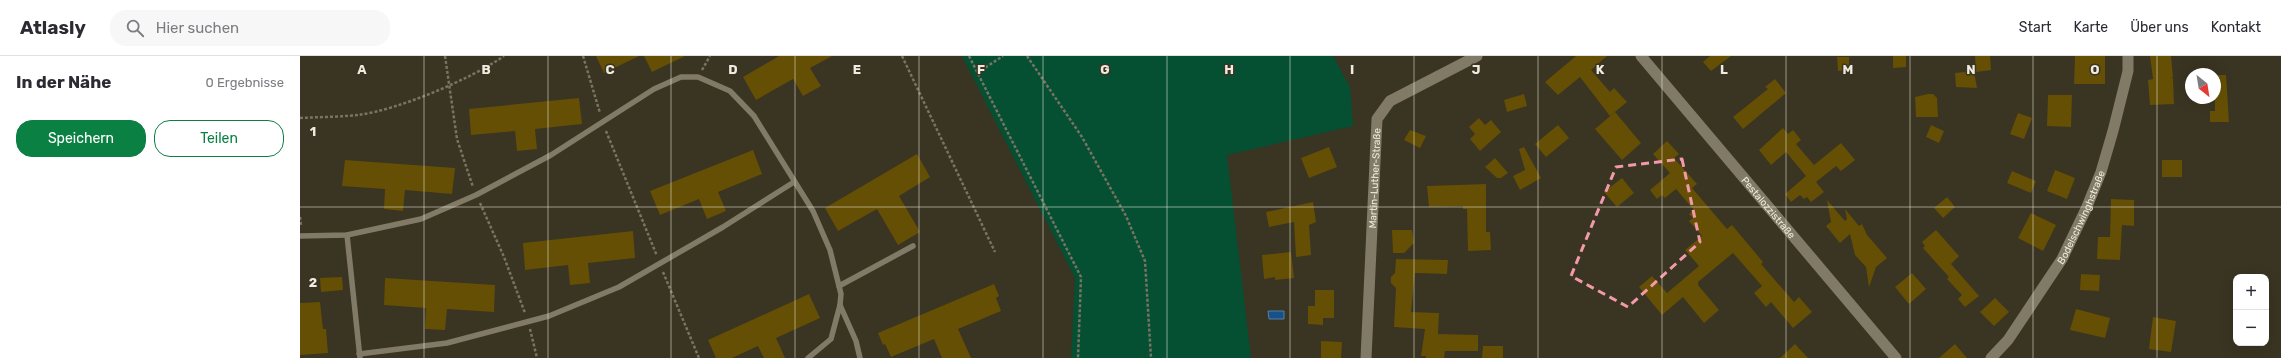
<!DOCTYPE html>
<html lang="de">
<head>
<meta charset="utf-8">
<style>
	:root { --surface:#fff; --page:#f7f7f7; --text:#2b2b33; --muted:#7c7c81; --line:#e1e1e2; --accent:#0b8043 }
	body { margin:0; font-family:Rubik,sans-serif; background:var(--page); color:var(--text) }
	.controls { position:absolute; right:12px; bottom:12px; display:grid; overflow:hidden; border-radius:8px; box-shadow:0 4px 16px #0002 }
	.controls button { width:36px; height:36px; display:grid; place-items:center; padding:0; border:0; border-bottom:1px solid var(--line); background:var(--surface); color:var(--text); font:20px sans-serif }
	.compass { position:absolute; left:1885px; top:12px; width:36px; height:36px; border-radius:50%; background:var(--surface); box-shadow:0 4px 16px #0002; rotate:150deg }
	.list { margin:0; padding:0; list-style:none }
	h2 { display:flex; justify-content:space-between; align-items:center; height:52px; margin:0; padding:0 16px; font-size:17px }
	h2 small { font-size:13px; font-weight:400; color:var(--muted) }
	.actions { display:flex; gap:8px; padding:12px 16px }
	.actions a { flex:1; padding:9px 0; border:1px solid var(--accent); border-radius:16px; text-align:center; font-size:14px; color:var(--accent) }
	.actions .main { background:var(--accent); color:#fff }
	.icon { flex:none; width:22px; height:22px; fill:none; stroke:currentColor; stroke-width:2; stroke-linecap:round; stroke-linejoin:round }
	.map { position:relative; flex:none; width:1981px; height:302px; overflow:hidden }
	header { display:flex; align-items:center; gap:24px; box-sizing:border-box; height:56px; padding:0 20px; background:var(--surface); border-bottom:1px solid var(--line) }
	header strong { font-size:19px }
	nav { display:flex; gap:22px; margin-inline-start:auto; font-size:14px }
	.search { width:280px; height:36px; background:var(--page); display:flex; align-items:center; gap:10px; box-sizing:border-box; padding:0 14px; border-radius:16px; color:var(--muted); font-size:15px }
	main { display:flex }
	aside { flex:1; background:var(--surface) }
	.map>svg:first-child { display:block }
</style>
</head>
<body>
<header>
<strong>Atlasly</strong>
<div class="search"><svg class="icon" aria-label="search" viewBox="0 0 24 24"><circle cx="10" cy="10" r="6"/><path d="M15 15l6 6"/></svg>Hier suchen</div>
<nav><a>Start</a><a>Karte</a><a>Über uns</a><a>Kontakt</a></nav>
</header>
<main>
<aside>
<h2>In der Nähe<small>0 Ergebnisse</small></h2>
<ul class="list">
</ul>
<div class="actions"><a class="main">Speichern</a><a>Teilen</a></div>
</aside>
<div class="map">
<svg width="1981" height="302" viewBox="0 0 1981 302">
	<rect width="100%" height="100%" fill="#3a3422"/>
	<!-- green -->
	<path fill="#055032" d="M662 0H1033L1050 31 1053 70 927 99 951 302H771L775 222Z"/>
	<!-- water -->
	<path fill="#175189" stroke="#587fa3" d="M968 255H984V263H969Z"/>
	<!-- building -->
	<g fill="#644f04">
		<path d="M296 0H339L304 17Z"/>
		<path d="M344 0H385L352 16Z"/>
		<path d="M479 0H532L510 12 521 30 503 40 493 23 456 44 443 21Z"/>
		<path d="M1276 0H1307L1291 14 1310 36 1314 32 1327 46 1310 60 1280 21 1258 39 1245 26Z"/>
		<path d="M1410 0H1431L1411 15 1403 6Z"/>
		<path d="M1593 0H1606V11L1593 12Z"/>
		<path d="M1675 0H1690L1691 14 1676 16Z"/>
		<path d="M1775 0H1805V28H1774Z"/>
		<path d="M1850 0H1871L1873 21 1871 22H1873L1874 48 1850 49 1848 24 1853 23Z"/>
		<path d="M1537 1H1549V14L1538 15Z"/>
		<path d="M1674 15 1677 32 1656 31 1655 17Z"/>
		<path d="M1915 19H1926L1929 66H1910V55H1915Z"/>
		<path d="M1475 23 1486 37 1443 73 1433 61 1468 33 1465 31Z"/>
		<path d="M1224 38 1227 50 1207 56 1204 44Z"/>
		<path d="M1628 38H1633L1637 42 1638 61H1616L1615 41Z"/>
		<path d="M1748 39H1772L1771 71 1747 70Z"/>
		<path d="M279 42 282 68 235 73 237 93 217 95 215 75 171 79 169 53Z"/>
		<path d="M1315 56 1341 87 1322 104 1295 73Z"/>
		<path d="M1718 57 1732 62 1724 83 1710 78Z"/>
		<path d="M1179 62 1185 69 1191 64 1201 76 1180 95 1170 83 1175 78 1169 71Z"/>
		<path d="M1258 69 1269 82 1246 101 1235 88Z"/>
		<path d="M1631 69 1644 75 1639 87 1626 81Z"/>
		<path d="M1483 72 1488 78 1493 74 1501 84 1496 88 1514 109 1541 87 1555 104 1541 115 1536 110 1516 126 1524 136 1511 146 1507 141 1504 143 1500 139 1491 146 1485 138 1506 120 1486 96 1471 109 1459 94Z"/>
		<path d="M1110 74 1126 80 1120 92 1104 84Z"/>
		<path d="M1367 85 1379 98 1374 102 1397 128 1392 132 1427 173 1432 169 1463 206 1461 208 1494 246 1499 241 1512 256 1493 272 1471 246 1466 251 1454 237 1462 230 1433 197 1398 226V229L1419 254 1404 267 1383 241 1362 259 1339 231 1352 220 1367 237 1399 210 1385 194 1402 180 1389 165 1393 162 1389 158 1394 154 1376 133 1365 142 1362 139 1357 143 1350 134 1370 117 1353 98Z"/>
		<path d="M1029 91 1037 111 1009 122 1001 102Z"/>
		<path d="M1224 91 1241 122 1220 134 1213 120 1225 114 1219 93Z"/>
		<path d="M453 94 462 118 418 136 426 155 407 163 399 143 360 159 350 135Z"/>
		<path d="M617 98 630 121 599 140 620 176 598 189 577 153 538 175 525 152Z"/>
		<path d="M1195 102 1208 117 1201 122H1197L1185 111Z"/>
		<path d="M45 104 155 112 152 138 105 134 103 155 84 153 85 133 42 130Z"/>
		<rect x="1862" y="104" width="20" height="17"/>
		<path d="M1755 114 1775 122 1767 143 1747 135Z"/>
		<path d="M1712 115 1736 125 1731 137 1707 127Z"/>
		<path d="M1322 122 1334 137 1317 151 1304 136Z"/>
		<path d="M1186 128V176H1190L1191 194 1168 195 1167 153H1163V150L1129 151 1127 130Z"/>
		<path d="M1647 141 1655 151 1643 162 1634 152Z"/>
		<path d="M1811 143 1834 144V170L1822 169 1820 204 1797 203 1798 181H1810Z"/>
		<path d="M1527 144 1545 165 1547 163 1545 153 1559 170 1562 168 1567 179 1587 202 1576 211 1569 231 1566 211 1555 199 1550 178 1540 187 1526 170 1531 166Z"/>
		<path d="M1013 146 1016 166 1009 169 1011 199 996 201 994 166 969 171 966 156Z"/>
		<path d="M1731 157 1756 169 1743 195 1718 182Z"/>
		<path d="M1092 174H1112L1114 187 1104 197H1093Z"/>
		<path d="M1636 174 1659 200 1651 208 1679 240 1665 251 1658 243 1662 239 1647 223 1649 221 1623 192 1625 190 1622 186Z"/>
		<path d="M333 175 335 202 288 207 290 227 270 229 268 209 225 214 223 187Z"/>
		<path d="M991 196 994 222 975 224V221L964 223 962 199Z"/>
		<path d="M1096 203 1148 204 1147 218 1115 217 1111 256 1139 257 1138 278 1178 279V295H1145L1144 302H1126V300H1121L1125 273 1094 271 1096 232 1091 227V221L1095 217Z"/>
		<path d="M1612 217 1626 233 1609 248 1595 231Z"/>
		<path d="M1781 218 1800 219 1799 235 1780 234Z"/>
		<path d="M42 221 43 234 21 236 20 222Z"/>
		<path d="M85 222 195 229 194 256 147 253 145 274 125 273 126 252 84 249Z"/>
		<path d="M694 228 699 240 696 242 701 255 658 273 671 302H642L634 283 591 301 585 288 583 289 578 277Z"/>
		<path d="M1015 234H1034V262H1023V269L1008 268V250H1015Z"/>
		<path d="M509 238 520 262 476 282 485 302H464L458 290 432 302H416L408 284Z"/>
		<path d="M1695 242 1709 256 1694 270 1680 256Z"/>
		<path d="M20 246 23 273H26L28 297 0 299V247Z"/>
		<path d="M1776 253 1810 262 1805 282 1770 274Z"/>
		<path d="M1853 261 1876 265 1871 296 1849 293Z"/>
		<path d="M1021 285 1042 286 1041 302H1021Z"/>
		<path d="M1495 288 1508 302H1480Z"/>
		<path d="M1655 288 1667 302H1639Z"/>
		<path d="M1183 290H1203V302H1182Z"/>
	</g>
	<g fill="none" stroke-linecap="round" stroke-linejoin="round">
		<!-- path -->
		<g stroke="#787363" stroke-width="2.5" stroke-dasharray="3 2" stroke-linecap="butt">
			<path d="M145 0 157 83 173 131"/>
			<path d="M283 0 300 57"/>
			<path d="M602 0 695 196"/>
			<path d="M669 0 781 221 778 302"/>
			<path d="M727 0 782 81 826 160 845 205 851 302"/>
			<path d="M402 14 410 0"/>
			<path d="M677 17 703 0"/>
			<path d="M0 62C19 61 39 61 58 59 98 54 171 23 204 0"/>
			<path d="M306 75 357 200"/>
			<path d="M180 147 204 201 225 257"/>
			<path d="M0 161 1 170"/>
			<path d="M363 216 399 302"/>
			<path d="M230 273 237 302"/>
		</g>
		<!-- service -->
		<g stroke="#817a66" stroke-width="5.5">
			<path d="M47 179 60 302"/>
			<path d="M0 180 47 179 121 163 176 139 251 99 354 33 381 21H398L430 35 454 60 513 155 530 194 541 238 540 249 556 285 560 302"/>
			<path d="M539 230 613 190"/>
			<path d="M59 298 147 287 249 260 319 231 423 171 494 126"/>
			<path d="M508 302 531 283 540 249"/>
		</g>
		<!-- minor -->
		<g stroke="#817a66" stroke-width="11">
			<path id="s1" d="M1341 0 1596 302"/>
			<path id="s2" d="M1066 302 1077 63 1090 45 1177 0"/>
			<path id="s3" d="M1691 302 1708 284 1762 203 1786 153 1801 116 1813 75 1828 15V0"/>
		</g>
	</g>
	<!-- marked area -->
	<path fill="none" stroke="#f39aaa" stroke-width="3" stroke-dasharray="8 5" stroke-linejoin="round" d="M1382 103 1400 186 1328 251 1271 220 1316 111Z"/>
	<!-- grid -->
	<path fill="none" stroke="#efebe0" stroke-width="1" stroke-opacity="0.55" d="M124 0V302M248 0V302M371 0V302M495 0V302M619 0V302M743 0V302M867 0V302M990 0V302M1114 0V302M1238 0V302M1362 0V302M1486 0V302M1610 0V302M1733 0V302M1857 0V302M0 151H1981"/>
	<g text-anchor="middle" stroke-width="3" stroke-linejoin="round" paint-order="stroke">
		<!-- street labels -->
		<g font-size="10" fill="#efebe0" stroke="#3a3422">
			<text dy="4" stroke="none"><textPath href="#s2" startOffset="180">Martin-Luther-Straße</textPath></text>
			<text dy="4" stroke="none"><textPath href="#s1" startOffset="198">Pestalozzistraße</textPath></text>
			<text dy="4" stroke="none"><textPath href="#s3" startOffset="168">Bodelschwinghstraße</textPath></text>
		</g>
	</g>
	<g font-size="13" text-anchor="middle" font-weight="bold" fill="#efebe0" stroke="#3a3422" stroke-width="3" stroke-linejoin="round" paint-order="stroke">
		<text x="62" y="18">A</text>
		<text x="186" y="18">B</text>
		<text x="310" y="18">C</text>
		<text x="433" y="18">D</text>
		<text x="557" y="18">E</text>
		<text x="681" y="18">F</text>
		<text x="805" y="18">G</text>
		<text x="929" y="18">H</text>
		<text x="1052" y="18">I</text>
		<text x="1176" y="18">J</text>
		<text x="1300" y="18">K</text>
		<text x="1424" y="18">L</text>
		<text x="1548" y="18">M</text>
		<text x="1671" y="18">N</text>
		<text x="1795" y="18">O</text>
		<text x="13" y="80">1</text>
		<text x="13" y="231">2</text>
	</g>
</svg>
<div class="controls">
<button>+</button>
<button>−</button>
</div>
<svg class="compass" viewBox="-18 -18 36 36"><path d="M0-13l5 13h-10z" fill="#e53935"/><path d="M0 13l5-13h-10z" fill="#7c7c81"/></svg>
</div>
</main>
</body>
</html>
